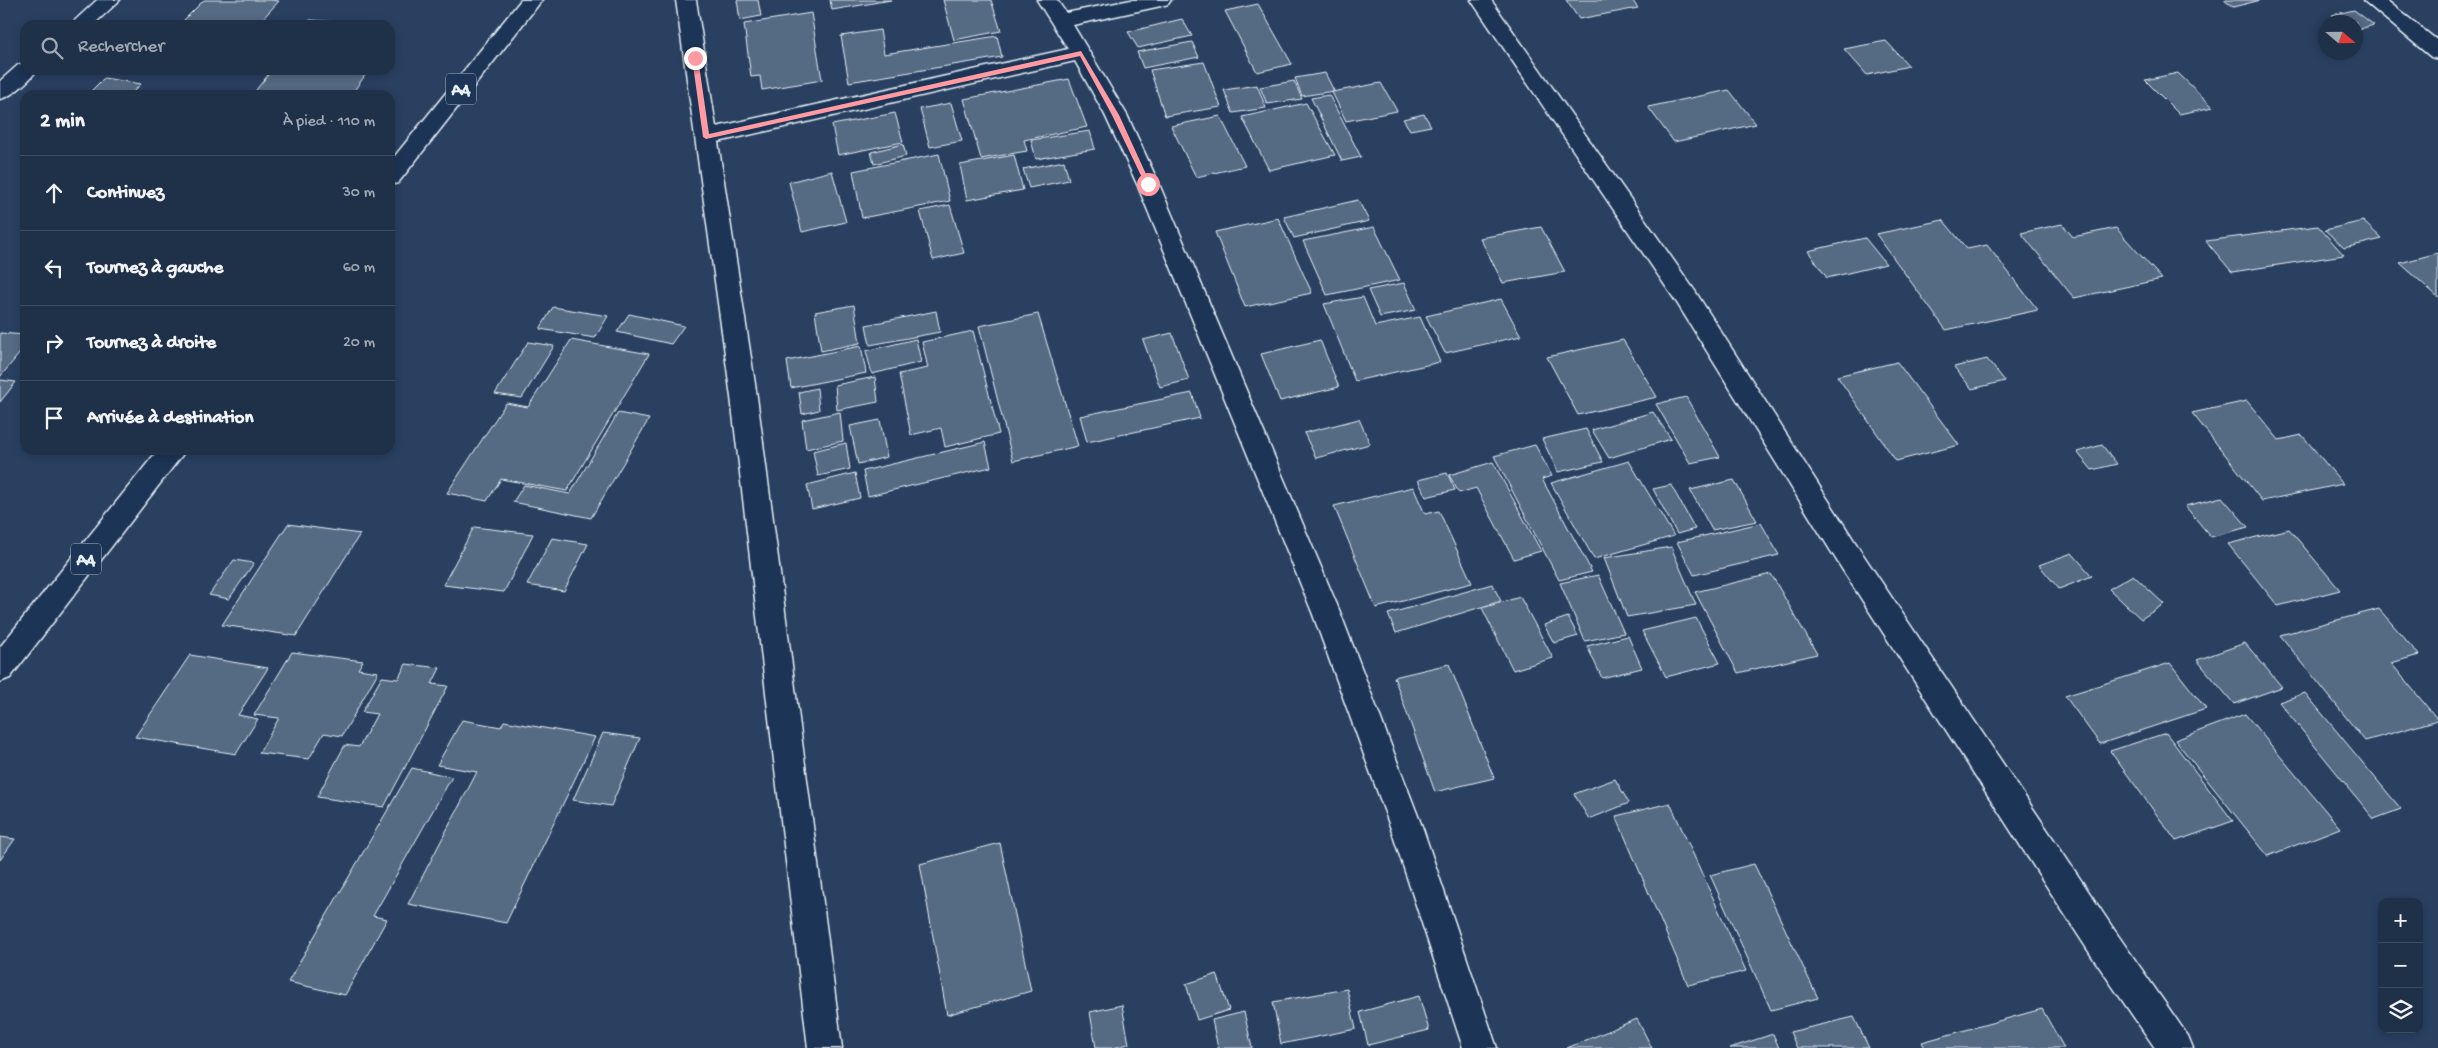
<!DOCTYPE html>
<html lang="fr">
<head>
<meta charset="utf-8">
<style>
	:root { --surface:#1f3049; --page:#2c3c53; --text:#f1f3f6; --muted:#a1a9b4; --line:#3c4b61 }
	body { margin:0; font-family:"Gochi Hand",sans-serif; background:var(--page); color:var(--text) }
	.controls { position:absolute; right:15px; bottom:15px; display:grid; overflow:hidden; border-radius:10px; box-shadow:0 2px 8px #0003 }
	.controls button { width:45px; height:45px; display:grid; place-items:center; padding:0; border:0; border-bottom:1px solid var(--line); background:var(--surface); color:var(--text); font:25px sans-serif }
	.compass { position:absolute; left:2318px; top:15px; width:45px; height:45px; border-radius:50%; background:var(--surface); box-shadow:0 2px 8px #0003; rotate:110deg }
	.stop { position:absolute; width:15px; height:15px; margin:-11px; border:4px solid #ff9aa2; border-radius:50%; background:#fff }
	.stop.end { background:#ff9aa2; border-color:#fff; box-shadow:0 1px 5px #0008 }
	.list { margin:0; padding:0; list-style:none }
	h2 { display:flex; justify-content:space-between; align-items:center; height:65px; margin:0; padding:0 20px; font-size:21px }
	h2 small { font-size:16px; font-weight:400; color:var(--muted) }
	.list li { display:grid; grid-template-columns:32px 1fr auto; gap:15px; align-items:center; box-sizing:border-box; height:75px; padding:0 20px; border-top:1px solid var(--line) }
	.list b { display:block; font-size:19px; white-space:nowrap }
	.list em { font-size:16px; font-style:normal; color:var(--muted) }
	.icon { flex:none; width:28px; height:28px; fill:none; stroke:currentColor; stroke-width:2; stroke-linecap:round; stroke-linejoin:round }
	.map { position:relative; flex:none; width:2438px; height:1048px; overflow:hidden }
	.search { position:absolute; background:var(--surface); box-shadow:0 2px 8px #0003; left:20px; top:20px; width:375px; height:55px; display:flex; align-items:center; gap:12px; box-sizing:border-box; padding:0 18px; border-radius:15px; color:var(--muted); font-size:19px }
	.panel { position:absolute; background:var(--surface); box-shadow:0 2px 8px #0003; left:20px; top:90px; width:375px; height:365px; border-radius:15px }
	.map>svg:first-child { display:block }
</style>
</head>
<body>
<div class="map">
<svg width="2438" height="1048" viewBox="0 0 2438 1048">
	<rect width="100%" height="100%" fill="#294061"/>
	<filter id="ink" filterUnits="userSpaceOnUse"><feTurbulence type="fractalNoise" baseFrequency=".02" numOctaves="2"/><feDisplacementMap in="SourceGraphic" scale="10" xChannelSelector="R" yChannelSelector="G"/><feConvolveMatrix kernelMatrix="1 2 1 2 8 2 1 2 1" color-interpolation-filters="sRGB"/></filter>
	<g filter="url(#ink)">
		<!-- building -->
		<g fill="#556a83" stroke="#e8f1f8">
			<path d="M204 0H270L279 1 257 25H179Z"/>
			<path d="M737 0H758L761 16 740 20Z"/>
			<path d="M830 0H891L832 10Z"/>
			<path d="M943 0H991L1001 31 954 40Z"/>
			<path d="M1566 0H1632L1638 8 1579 19Z"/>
			<path d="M2224 0H2261L2233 7Z"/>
			<path d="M1258 4 1292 64 1257 72 1225 11Z"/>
			<path d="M2354 10 2374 25 2356 30V22H2342L2332 15Z"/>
			<path d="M811 13 822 80 762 90 760 76 751 77 744 24Z"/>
			<path d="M1182 19 1192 36 1138 48 1128 32Z"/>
			<path d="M310 20 385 25H306Z"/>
			<path d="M880 30 884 54 997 36 1002 57 849 82 841 36Z"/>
			<path d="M1886 41 1909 66 1867 75 1844 49Z"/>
			<path d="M1192 42 1199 57 1143 68 1137 52Z"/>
			<path d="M1204 62 1221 107 1165 116 1150 70Z"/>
			<path d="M272 70H352L350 72 366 74 351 95H252Z"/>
			<path d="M1325 73 1334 91 1302 96 1295 78Z"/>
			<path d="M2178 73 2213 107 2179 114 2145 80Z"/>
			<path d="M104 78 141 84 130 95H87Z"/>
			<path d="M1069 79 1087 127 1024 140 1027 151 981 159 964 99Z"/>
			<path d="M1294 81 1302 99 1267 104 1260 87Z"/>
			<path d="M1381 83 1397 111 1346 121 1332 92Z"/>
			<path d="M1257 85 1266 108 1233 113 1224 90Z"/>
			<path d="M1729 90 1756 124 1674 142 1648 107Z"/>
			<path d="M1329 95 1361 157 1342 161 1311 98Z"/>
			<path d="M951 103 962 141 930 147 920 109Z"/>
			<path d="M1306 103 1335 155 1269 170 1242 117Z"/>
			<path d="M895 113 903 142 838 155 832 125Z"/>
			<path d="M1424 114 1431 126 1410 130 1403 119Z"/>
			<path d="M1220 116 1245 166 1196 177 1171 126Z"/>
			<path d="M1090 131 1095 149 1036 159 1031 140Z"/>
			<path d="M903 144 906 156 874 164 871 152Z"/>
			<path d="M939 154 950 201 862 218 853 171Z"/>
			<path d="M1014 155 1023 190 967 200 960 165Z"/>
			<path d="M1064 161 1069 180 1029 188 1023 169Z"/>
			<path d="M832 171 846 222 802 232 789 182Z"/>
			<path d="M1358 200 1369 221 1294 238 1284 217Z"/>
			<path d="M950 205 964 253 933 260 920 211Z"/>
			<path d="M1278 218 1312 293 1245 307 1215 232Z"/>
			<path d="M1943 220 1967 249 1987 245 2038 310 1946 330 1876 234Z"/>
			<path d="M2363 221 2382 239 2344 248 2325 230Z"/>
			<path d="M2062 224 2073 237 2116 228 2162 279 2074 298 2021 233Z"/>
			<path d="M2318 226 2344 255 2232 272 2206 241Z"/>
			<path d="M1374 227 1400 280 1327 295 1303 241Z"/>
			<path d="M1541 227 1565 272 1503 283 1480 238Z"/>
			<path d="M1865 238 1886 264 1827 278 1808 251Z"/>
			<path d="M2438 253V297L2400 263Z"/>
			<path d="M1404 283 1416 310 1380 317 1368 290Z"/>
			<path d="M1363 297 1375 326 1420 317 1440 362 1355 381 1324 304Z"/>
			<path d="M1501 299 1521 336 1445 353 1426 316Z"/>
			<path d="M854 305 860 343 821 351 815 312Z"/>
			<path d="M553 307 608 316 595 338 540 329Z"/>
			<path d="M936 311 940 332 870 345 866 325Z"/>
			<path d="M629 314 684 326 671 344 617 332Z"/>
			<path d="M1038 314 1078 446 1013 461 979 326Z"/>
			<path d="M973 331 999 434 945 447 941 428 911 435 899 374 928 368 922 342Z"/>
			<path d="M0 333 25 335V347L0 377Z"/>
			<path d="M1172 333 1189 380 1160 387 1143 340Z"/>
			<path d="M916 339 921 362 872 374 866 351Z"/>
			<path d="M571 340 649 354 567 491 501 479 487 501 447 493 506 403 528 407Z"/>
			<path d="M1320 340 1339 387 1280 401 1261 354Z"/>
			<path d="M1623 340 1657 397 1578 415 1547 357Z"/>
			<path d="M528 342 554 346 522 398 495 394Z"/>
			<path d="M861 346 866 373 791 388 787 361Z"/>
			<path d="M1987 359 2005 381 1972 389 1954 367Z"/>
			<path d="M1897 362 1959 445 1896 461 1837 376Z"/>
			<path d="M875 377 878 402 837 410 835 385Z"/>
			<path d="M0 380 16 382 0 402Z"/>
			<path d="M817 388 819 410 802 414 799 392Z"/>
			<path d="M1192 393 1200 418 1087 442 1080 416Z"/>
			<path d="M1686 397 1720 457 1690 463 1656 404Z"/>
			<path d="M2247 401 2279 440 2302 435 2343 484 2262 501 2192 413Z"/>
			<path d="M840 412 843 441 806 449 802 420Z"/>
			<path d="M1653 412 1671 439 1609 458 1592 430Z"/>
			<path d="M618 413 649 419 591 518 513 502 524 485 570 494Z"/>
			<path d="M1359 419 1370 444 1316 458 1304 433Z"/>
			<path d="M880 420 887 457 858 464 850 426Z"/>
			<path d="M1586 429 1603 462 1558 472 1542 439Z"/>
			<path d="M985 442 991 467 868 496 863 471Z"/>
			<path d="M846 443 850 469 818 476 813 451Z"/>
			<path d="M1535 445 1552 476 1542 479 1592 572 1559 580 1494 456Z"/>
			<path d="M2102 445 2117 464 2092 470 2077 452Z"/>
			<path d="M1629 461 1674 536 1594 559 1551 483Z"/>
			<path d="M1493 462 1541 551 1514 559 1476 488 1459 493 1449 475Z"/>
			<path d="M855 473 860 498 812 509 807 485Z"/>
			<path d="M1447 473 1455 490 1426 497 1418 480Z"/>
			<path d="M1734 480 1757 521 1712 530 1690 490Z"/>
			<path d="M1671 485 1695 529 1677 534 1653 489Z"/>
			<path d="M1413 487 1425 514 1439 511 1472 583 1376 608 1334 506Z"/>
			<path d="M2222 497 2248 527 2211 537 2185 506Z"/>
			<path d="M1761 523 1779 555 1694 575 1677 542Z"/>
			<path d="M288 524 360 534 296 636 222 625Z"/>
			<path d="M474 527 533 534 504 592 443 585Z"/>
			<path d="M2289 529 2340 590 2278 606 2228 544Z"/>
			<path d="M552 538 588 544 564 591 527 585Z"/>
			<path d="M1671 547 1696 605 1627 617 1604 558Z"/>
			<path d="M2072 553 2092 576 2059 589 2039 565Z"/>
			<path d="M234 560 254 563 229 599 209 595Z"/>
			<path d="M1771 574 1817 654 1738 673 1695 592Z"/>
			<path d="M1598 575 1624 633 1585 641 1560 583Z"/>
			<path d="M2133 575 2164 604 2141 619 2109 589Z"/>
			<path d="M1492 584 1501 601 1396 633 1388 614Z"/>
			<path d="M1520 597 1553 658 1513 670 1482 608Z"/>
			<path d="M2379 609 2419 655 2391 663 2438 720 2365 741 2280 635Z"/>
			<path d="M1568 617 1578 636 1554 643 1544 625Z"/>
			<path d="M1696 618 1720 663 1666 677 1642 631Z"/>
			<path d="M1628 636 1642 668 1602 678 1587 646Z"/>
			<path d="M2245 643 2282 687 2234 704 2197 660Z"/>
			<path d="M292 652 363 661 358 669 378 672 342 736 324 733 309 759 259 753 279 718 254 715Z"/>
			<path d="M190 655 268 668 238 715 258 719 236 754 135 737Z"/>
			<path d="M2170 663 2206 709 2100 744 2065 696Z"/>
			<path d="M406 664 440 668 432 684 448 686 384 807 317 797 345 745 359 747 377 714 362 712 382 677 398 679Z"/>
			<path d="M1449 664 1494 778 1435 792 1394 677Z"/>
			<path d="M2305 693 2401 809 2374 819 2279 702Z"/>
			<path d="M2245 714 2340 828 2268 856 2175 740Z"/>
			<path d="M462 720 501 727 504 721 595 737 506 923 408 904 477 772 437 765Z"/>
			<path d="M603 733 640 738 611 806 573 800Z"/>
			<path d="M2166 733 2233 821 2176 841 2110 751Z"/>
			<path d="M412 768 452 777 373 916 387 919 345 995 288 982Z"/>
			<path d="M1615 779 1629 803 1589 819 1574 794Z"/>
			<path d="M1670 803 1746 971 1688 985 1616 816Z"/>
			<path d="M0 837 15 839 0 860Z"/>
			<path d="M1000 843 1031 991 947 1015 920 864Z"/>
			<path d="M1754 864 1818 998 1771 1010 1710 875Z"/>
			<path d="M1217 974 1229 1010 1197 1020 1186 984Z"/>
			<path d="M1347 989 1356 1029 1281 1044 1273 1002Z"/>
			<path d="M1419 996 1429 1030 1368 1045 1360 1012Z"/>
			<path d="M1122 1005 1129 1044 1112 1048H1096L1090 1012Z"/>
			<path d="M2042 1009 2064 1048H1925L1922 1042Z"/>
			<path d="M1244 1012 1252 1048H1218L1212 1020Z"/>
			<path d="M1854 1017 1869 1048H1797L1790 1032Z"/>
			<path d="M1637 1019 1652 1048H1567Z"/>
			<path d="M1773 1034 1779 1048H1730Z"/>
		</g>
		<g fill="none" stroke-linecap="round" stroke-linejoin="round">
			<!-- minor casing -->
			<g stroke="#e8f1f8" stroke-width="3">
				<g id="minor">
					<path d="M97 0H120L93 25H70Z"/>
					<path d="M676 0H696L716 127 1068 49 1037 0H1057L1066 13 1131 0H1171L1168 4 1161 6 1073 25 1127 115 1159 184 1340 612 1423 829 1497 1048H1463L1391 829 1312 612 1137 184 1105 115 1075 61 718 142 757 397 842 1048H808L731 397Z"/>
					<path d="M1471 0H1491L1695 291 1862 553 2115 931 2188 1036 2193 1048H2155L2091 955 1842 569 1677 303Z"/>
					<path d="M2363 0H2386L2438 41V59L2431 57Z"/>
					<path d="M25 63V70H37C29 81 13 96 0 99V81L18 65Z"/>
				</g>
			</g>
			<!-- primary casing -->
			<g stroke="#e8f1f8" stroke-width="3">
				<g id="primary">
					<path d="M521 0H542L398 183 390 185V162Z"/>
					<path d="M158 450H186L10 678 0 682V647Z"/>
				</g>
			</g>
			<!-- minor -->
			<use href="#minor" fill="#1d3557" fill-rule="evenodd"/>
			<!-- primary -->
			<use href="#primary" fill="#1d3557" fill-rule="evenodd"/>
		</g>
	</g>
	<!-- route -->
	<path fill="#ff9aa2" d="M1081 51 1119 115 1151 185 1145 184 1112 115 1080 56 706 139 703 137 692 58 695 56 698 58 709 134Z"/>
	<g text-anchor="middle" stroke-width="4" stroke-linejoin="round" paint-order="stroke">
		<!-- shield labels -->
		<g fill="#1d3557" stroke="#abb9c8" stroke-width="1">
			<rect x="446" y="73.5" width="30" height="31" rx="4"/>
			<rect x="71" y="543.5" width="30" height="31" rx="4"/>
		</g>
		<g font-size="18" font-weight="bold" fill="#e8f1f8">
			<text x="461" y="95">A4</text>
			<text x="86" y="565">A4</text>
		</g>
	</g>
</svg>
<div class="controls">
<button>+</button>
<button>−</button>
<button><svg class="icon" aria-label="layers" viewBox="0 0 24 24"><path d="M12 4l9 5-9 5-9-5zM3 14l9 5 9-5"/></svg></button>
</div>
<svg class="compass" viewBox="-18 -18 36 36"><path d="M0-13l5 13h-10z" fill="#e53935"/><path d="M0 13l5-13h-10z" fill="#a1a9b4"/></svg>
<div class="stop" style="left:1148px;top:184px"></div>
<div class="stop end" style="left:695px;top:58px"></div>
<div class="search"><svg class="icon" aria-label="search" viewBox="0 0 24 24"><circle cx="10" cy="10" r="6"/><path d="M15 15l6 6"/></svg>Rechercher</div>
<section class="panel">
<h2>2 min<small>À pied · 110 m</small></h2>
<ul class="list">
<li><svg class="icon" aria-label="ahead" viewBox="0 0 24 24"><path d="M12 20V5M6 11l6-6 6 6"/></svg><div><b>Continuez</b></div><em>30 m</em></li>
<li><svg class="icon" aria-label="left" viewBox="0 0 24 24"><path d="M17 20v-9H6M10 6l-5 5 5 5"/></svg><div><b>Tournez à gauche</b></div><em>60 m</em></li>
<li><svg class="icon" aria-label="right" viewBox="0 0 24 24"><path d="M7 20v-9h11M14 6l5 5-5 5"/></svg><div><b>Tournez à droite</b></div><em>20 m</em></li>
<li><svg class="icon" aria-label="arrive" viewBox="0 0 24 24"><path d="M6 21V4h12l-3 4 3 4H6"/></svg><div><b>Arrivée à destination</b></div></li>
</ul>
</section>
</div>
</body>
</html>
